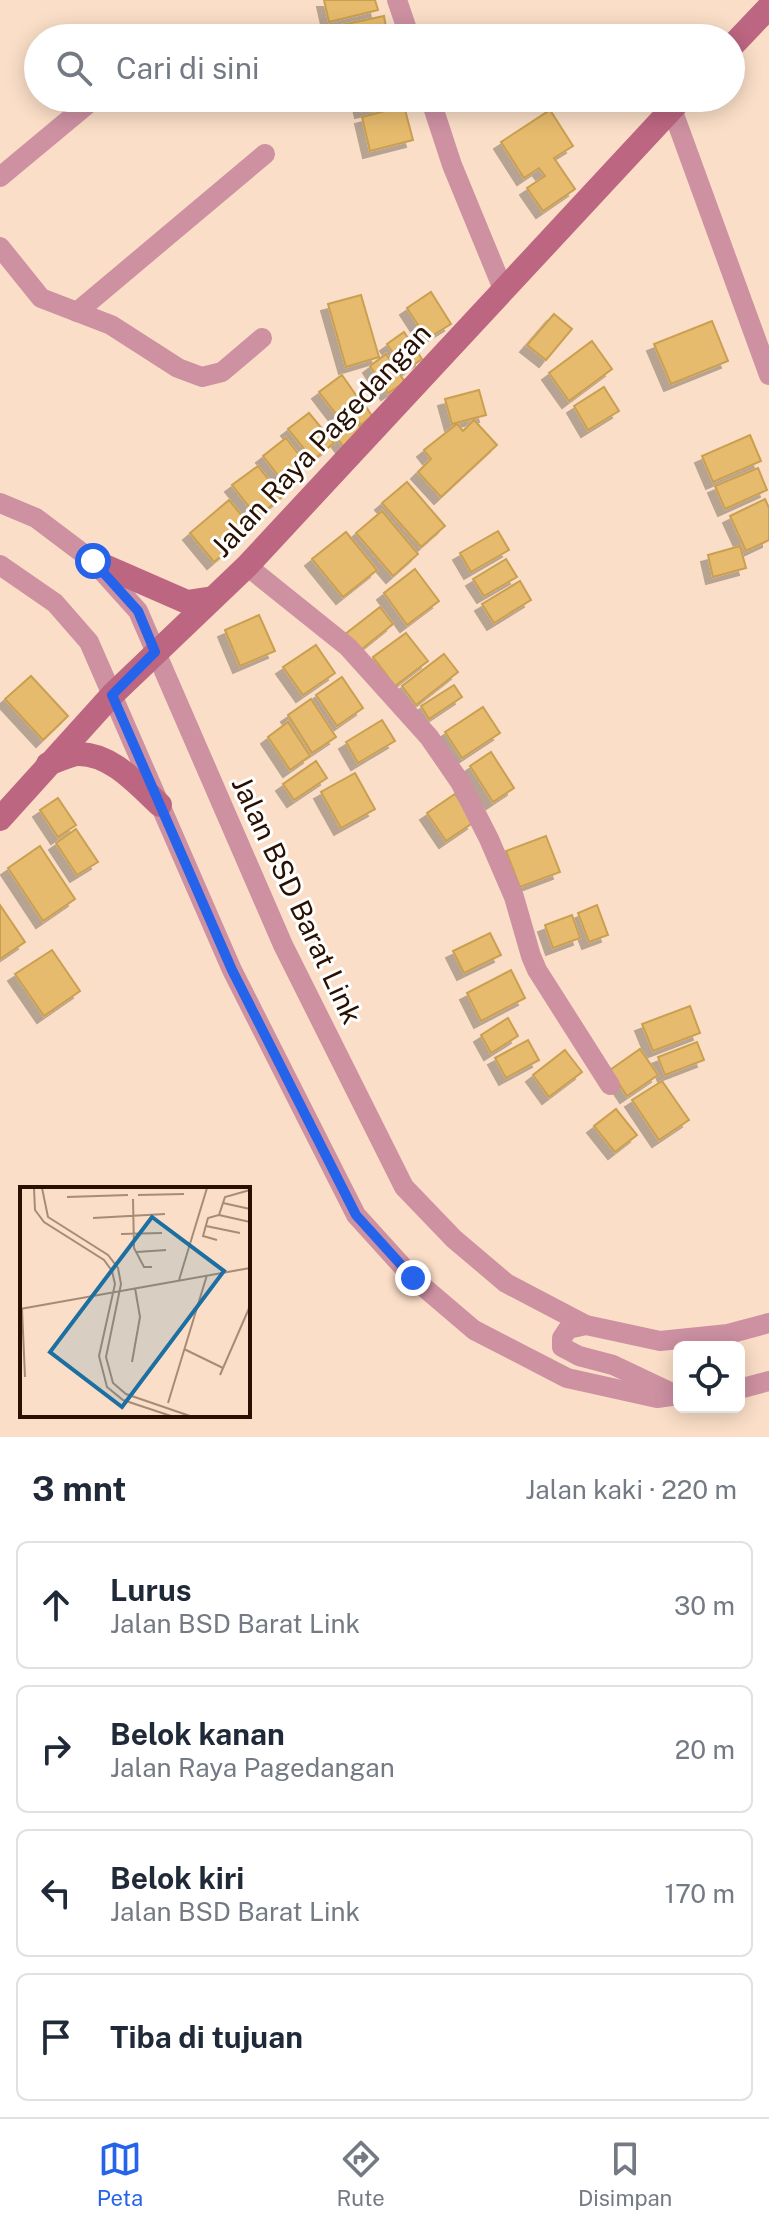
<!DOCTYPE html>
<html lang="id">
<head>
<meta charset="utf-8">
<style>
	:root { --surface:#fff; --page:#f6f6f7; --text:#1f2937; --muted:#747a83; --line:#e0e1e3; --accent:#2563eb }
	body { margin:0; font-family:"Public Sans",sans-serif; background:var(--page); color:var(--text) }
	.controls { position:absolute; right:24px; bottom:24px; display:grid; overflow:hidden; border-radius:12px; box-shadow:0 4px 20px #0003 }
	.controls button { width:72px; height:72px; display:grid; place-items:center; padding:0; border:0; border-bottom:2px solid var(--line); background:var(--surface); color:var(--text); font:40px sans-serif }
	.stop { position:absolute; width:24px; height:24px; margin:-18px; border:6px solid #2563eb; border-radius:50%; background:#fff }
	.stop.end { background:#2563eb; border-color:#fff; box-shadow:0 2px 8px #0008 }
	.list { margin:0; padding:0; list-style:none }
	h2 { display:flex; justify-content:space-between; align-items:center; height:104px; margin:0; padding:0 32px; font-size:34px }
	h2 small { font-size:26px; font-weight:400; color:var(--muted) }
	.list li { display:grid; grid-template-columns:52px 1fr auto; gap:24px; align-items:center; box-sizing:border-box; height:128px; margin:0 16px 16px; padding:0 16px; border:2px solid var(--line); border-radius:12px }
	.list b { display:block; font-size:30px; white-space:nowrap }
	.list p { margin:0; font-size:26px; white-space:nowrap; color:var(--muted) }
	.list em { font-size:26px; font-style:normal; color:var(--muted) }
	.icon { flex:none; width:44px; height:44px; fill:none; stroke:currentColor; stroke-width:2; stroke-linecap:round; stroke-linejoin:round }
	.map { position:relative; flex:none; width:769px; height:1437px; overflow:hidden }
	.search { position:absolute; background:var(--surface); box-shadow:0 4px 20px #0003; left:24px; right:24px; top:24px; height:88px; display:flex; align-items:center; gap:20px; box-sizing:border-box; padding:0 28px; border-radius:44px; color:var(--muted); font-size:30px }
	.sheet { height:680px; background:var(--surface) }
	nav { display:flex; justify-content:space-around; align-items:center; box-sizing:border-box; height:112px; border-top:2px solid var(--line); background:var(--surface); font-size:22px; color:var(--muted) }
	nav a { display:grid; justify-items:center; gap:4px }
	nav .on { color:var(--accent) }
	.map>svg:first-child { display:block }
</style>
</head>
<body>
<div class="map">
<svg width="769" height="1437" viewBox="0 0 769 1437">
	<defs>
		<filter id="shadow"><feDropShadow dx="-7" dy="7" stdDeviation="0" flood-color="#0004"/></filter>
	</defs>
	<rect width="100%" height="100%" fill="#fadec7"/>
	<!-- building -->
	<g fill="#e7bb6d" stroke="#ca9f50" stroke-width="2" filter="url(#shadow)">
		<path d="M324 0H375L378 10 329 22Z"/>
		<path d="M384 16 388 38H335L332 27Z"/>
		<path d="M277 27 281 38H244Z"/>
		<path d="M359 98H398L399 102 362 111Z"/>
		<path d="M404 106 413 140 370 151 362 117Z"/>
		<path d="M550 110 573 146 554 158 575 189 543 211 527 188 545 176 539 168 524 178 501 142Z"/>
		<path d="M431 292 451 324 427 339 407 308Z"/>
		<path d="M361 295 379 357 346 367 328 304Z"/>
		<path d="M554 314 572 329 546 360 527 345Z"/>
		<path d="M712 321 728 361 671 384 654 344Z"/>
		<path d="M404 332 422 359 405 371 387 344Z"/>
		<path d="M592 341 612 369 569 401 549 373Z"/>
		<path d="M386 354 405 382 388 393 370 366Z"/>
		<path d="M342 375 358 398 336 414 319 392Z"/>
		<path d="M604 387 619 411 588 430 574 406Z"/>
		<path d="M479 390 486 415 452 424 445 399Z"/>
		<path d="M363 402 372 416 361 425 350 411Z"/>
		<path d="M348 411 363 431 343 446 328 426Z"/>
		<path d="M309 413 334 443 313 460 288 429Z"/>
		<path d="M474 420 497 445 441 497 418 472 431 459 424 450 457 424 463 431Z"/>
		<path d="M750 435 761 461 713 482 702 456Z"/>
		<path d="M286 438 307 465 284 483 263 456Z"/>
		<path d="M258 466 282 497 257 517 232 485Z"/>
		<path d="M758 468 767 490 725 509 715 486Z"/>
		<path d="M407 482 445 526 421 547 382 503Z"/>
		<path d="M765 499 769 508V540L746 551 730 516Z"/>
		<path d="M229 500 253 529 214 562 190 533Z"/>
		<path d="M382 511 418 554 393 576 356 533Z"/>
		<path d="M498 531 509 550 471 572 460 553Z"/>
		<path d="M346 532 377 570 343 597 312 559Z"/>
		<path d="M740 546 746 568 713 577 708 555Z"/>
		<path d="M506 559 517 577 484 596 473 579Z"/>
		<path d="M415 569 439 601 407 625 384 593Z"/>
		<path d="M520 581 531 600 494 623 482 604Z"/>
		<path d="M380 607 393 624 357 653 344 635Z"/>
		<path d="M259 615 275 651 240 666 225 630Z"/>
		<path d="M406 633 428 661 395 686 373 657Z"/>
		<path d="M316 645 335 673 303 695 283 667Z"/>
		<path d="M444 654 458 672 416 705 402 686Z"/>
		<path d="M31 676 68 716 43 740 5 699Z"/>
		<path d="M342 677 363 708 337 726 316 695Z"/>
		<path d="M454 685 462 697 429 719 421 706Z"/>
		<path d="M311 699 336 737 312 753 288 715Z"/>
		<path d="M483 707 500 733 462 758 445 732Z"/>
		<path d="M382 720 395 741 358 763 346 742Z"/>
		<path d="M288 722 310 756 290 770 268 737Z"/>
		<path d="M491 752 514 788 493 802 470 766Z"/>
		<path d="M316 761 327 778 294 800 283 784Z"/>
		<path d="M355 773 375 809 341 828 321 792Z"/>
		<path d="M455 794 474 822 446 841 427 813Z"/>
		<path d="M58 798 76 825 58 837 40 810Z"/>
		<path d="M76 829 98 862 77 875 56 843Z"/>
		<path d="M546 836 560 872 520 887 506 851Z"/>
		<path d="M40 846 75 899 43 921 8 868Z"/>
		<path d="M0 905 25 942 0 959Z"/>
		<path d="M597 905 608 935 589 942 578 913Z"/>
		<path d="M572 915 580 938 553 948 545 925Z"/>
		<path d="M490 933 501 955 464 973 453 951Z"/>
		<path d="M52 950 80 991 44 1016 15 974Z"/>
		<path d="M511 970 525 998 481 1021 467 993Z"/>
		<path d="M690 1006 700 1033 653 1051 642 1024Z"/>
		<path d="M508 1018 518 1036 491 1053 481 1035Z"/>
		<path d="M528 1040 539 1060 506 1078 495 1058Z"/>
		<path d="M697 1042 704 1060 665 1075 658 1057Z"/>
		<path d="M640 1049 658 1075 627 1096 610 1070Z"/>
		<path d="M565 1050 582 1072 549 1097 533 1075Z"/>
		<path d="M662 1081 689 1120 659 1140 632 1100Z"/>
		<path d="M616 1109 637 1135 615 1152 594 1126Z"/>
	</g>
	<g fill="none" stroke-linecap="round" stroke-linejoin="round">
		<!-- street -->
		<g stroke="#cd91a2" stroke-width="20">
			<path d="M397 0 410 38"/>
			<path d="M430 98 452 165 503 289"/>
			<path d="M672 109 769 375"/>
			<path d="M0 177 95 98"/>
			<path d="M0 247 41 298 111 325 178 368 202 377 222 372 262 338"/>
			<path d="M77 312 265 154"/>
			<path d="M0 503 36 518 93 561 138 611 283 945 404 1187 454 1239 506 1283 586 1325 660 1341 728 1334 769 1323"/>
			<path d="M0 565 55 603 89 642 232 970 356 1215 413 1278 474 1330 567 1378 657 1398 679 1395"/>
			<path d="M247 566 348 647 429 737 460 782 489 839 514 897 531 956 537 970 610 1085"/>
			<path d="M586 1325 568 1329 562 1338V1347L579 1356 613 1365 670 1392"/>
			<path d="M739 1389 769 1381"/>
		</g>
		<!-- secondary -->
		<g stroke="#bd6682" stroke-width="24">
			<path d="M731 47 769 7"/>
			<path d="M93 561 187 602 213 598"/>
			<path d="M48 764C58 761 70 754 79 754 112 754 138 785 160 805"/>
			<path d="M0 819 112 695 247 566 682 98"/>
		</g>
	</g>
	<g fill="none" stroke-linecap="round" stroke-linejoin="round">
		<!-- route -->
		<path stroke="#2563eb" stroke-width="10" d="M93 561 138 611 155 652 112 695 232 970 356 1215 413 1278"/>
	</g>
	<g text-anchor="middle" stroke-width="6" stroke-linejoin="round" paint-order="stroke">
		<!-- street labels -->
		<g font-size="28" fill="#291000" stroke="#fff">
			<text transform="translate(321 440) rotate(-47)" y="10">Jalan Raya Pagedangan</text>
			<text transform="translate(297 900) rotate(65)" y="10">Jalan BSD Barat Link</text>
		</g>
	</g>
	<!-- overview -->
	<g transform="translate(20 1187)">
		<rect width="230" height="230" fill="#fadec7"/>
		<path fill="none" stroke="#a68c77" stroke-width="2" d="M14 1 15 23 24 35 84 73 92 84 95 97 79 169 87 200 103 213 151 229M22 1 28 30 88 68 98 81 101 97 86 170 93 196 106 207 170 229M118 8 164 7M47 10 108 8M113 12 114 61 124 80H132M203 16 230 22M199 28 230 35M73 31 145 27M186 39 220 46M101 47 142 46M197 53 183 49 188 31 199 28 205 10 230 3M117 65 146 63M159 93 187 1M0 122 230 81M2 122 5 190M164 162 203 181M112 175 120 130 115 101M200 188 230 119M148 216 187 88"/>
		<path fill="#1c6fa0" fill-opacity="0.15" stroke="#1c6fa0" stroke-width="4" d="M132 30 204 84 102 220 30 165Z"/>
		<rect width="230" height="230" fill="none" stroke="#291000" stroke-width="4"/>
	</g>
</svg>
<div class="controls">
<button><svg class="icon" aria-label="locate" viewBox="0 0 24 24"><circle cx="12" cy="12" r="6"/><path d="M12 2v4M12 18v4M2 12h4M18 12h4"/></svg></button>
</div>
<div class="stop" style="left:93px;top:561px"></div>
<div class="stop end" style="left:413px;top:1278px"></div>
<div class="search"><svg class="icon" aria-label="search" viewBox="0 0 24 24"><circle cx="10" cy="10" r="6"/><path d="M15 15l6 6"/></svg>Cari di sini</div>
</div>
<section class="sheet">
<h2>3 mnt<small>Jalan kaki · 220 m</small></h2>
<ul class="list">
<li><svg class="icon" aria-label="ahead" viewBox="0 0 24 24"><path d="M12 20V5M6 11l6-6 6 6"/></svg><div><b>Lurus</b><p>Jalan BSD Barat Link</p></div><em>30 m</em></li>
<li><svg class="icon" aria-label="right" viewBox="0 0 24 24"><path d="M7 20v-9h11M14 6l5 5-5 5"/></svg><div><b>Belok kanan</b><p>Jalan Raya Pagedangan</p></div><em>20 m</em></li>
<li><svg class="icon" aria-label="left" viewBox="0 0 24 24"><path d="M17 20v-9H6M10 6l-5 5 5 5"/></svg><div><b>Belok kiri</b><p>Jalan BSD Barat Link</p></div><em>170 m</em></li>
<li><svg class="icon" aria-label="arrive" viewBox="0 0 24 24"><path d="M6 21V4h12l-3 4 3 4H6"/></svg><div><b>Tiba di tujuan</b></div></li>
</ul>
</section>
<nav>
<a class="on"><svg class="icon" aria-label="map" viewBox="0 0 24 24"><path d="M3 6l6-2 6 2 6-2v14l-6 2-6-2-6 2zM9 4v14M15 6v14"/></svg>Peta</a>
<a><svg class="icon" aria-label="directions" viewBox="0 0 24 24"><path d="M12 3l9 9-9 9-9-9zM9 14v-3h6M13 9l2 2-2 2"/></svg>Rute</a>
<a><svg class="icon" aria-label="saved" viewBox="0 0 24 24"><path d="M7 4h10v16l-5-4-5 4z"/></svg>Disimpan</a>
</nav>
</body>
</html>
